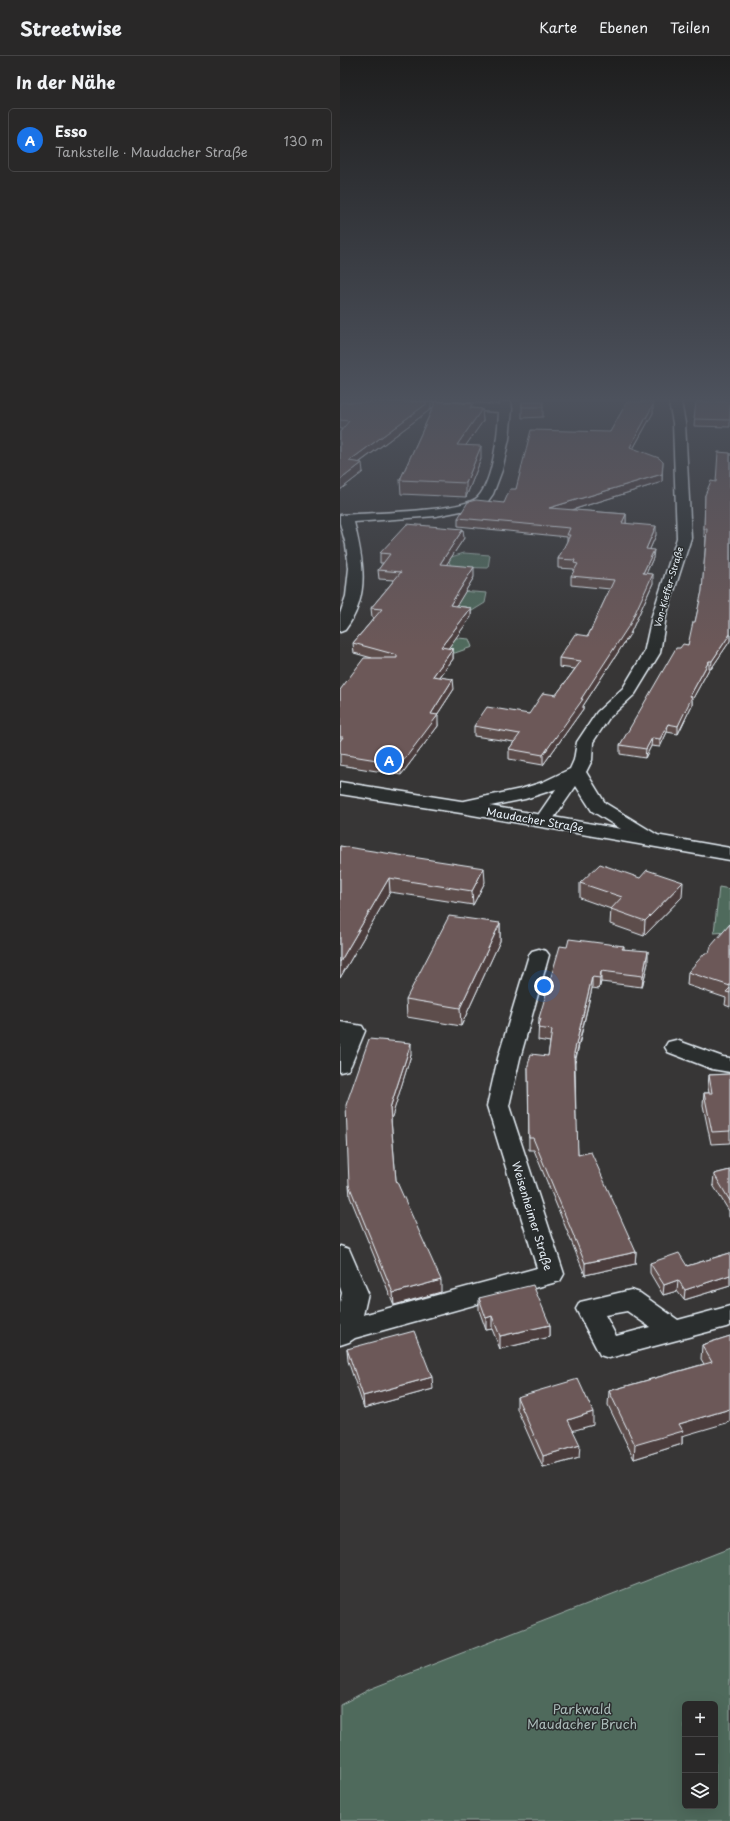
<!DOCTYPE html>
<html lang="de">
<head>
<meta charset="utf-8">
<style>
	:root { --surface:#292828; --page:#353434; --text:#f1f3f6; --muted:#a5a6a8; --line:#454445; --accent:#1a73e8 }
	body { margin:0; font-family:"Playpen Sans",sans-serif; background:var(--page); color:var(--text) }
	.controls { position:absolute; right:12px; bottom:12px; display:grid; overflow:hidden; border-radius:6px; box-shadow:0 4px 16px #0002 }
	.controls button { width:36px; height:36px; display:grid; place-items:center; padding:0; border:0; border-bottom:1px solid var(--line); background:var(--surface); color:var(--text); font:20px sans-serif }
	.you { position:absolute; left:204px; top:930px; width:14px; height:14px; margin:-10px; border:3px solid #fff; border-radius:50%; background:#1a73e8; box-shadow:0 0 0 6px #1a73e833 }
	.badge { display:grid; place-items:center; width:26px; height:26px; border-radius:50%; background:var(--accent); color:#fff; font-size:13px; font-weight:700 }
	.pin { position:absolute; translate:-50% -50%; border:2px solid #fff; box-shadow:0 1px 4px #0006 }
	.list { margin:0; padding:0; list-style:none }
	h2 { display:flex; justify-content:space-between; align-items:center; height:52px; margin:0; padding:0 16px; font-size:17px }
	h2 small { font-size:13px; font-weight:400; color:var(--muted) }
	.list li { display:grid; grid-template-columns:26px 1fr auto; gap:12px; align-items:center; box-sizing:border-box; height:64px; margin:0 8px 8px; padding:0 8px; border:1px solid var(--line); border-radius:6px }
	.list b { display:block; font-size:15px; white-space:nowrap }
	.list p { margin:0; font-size:13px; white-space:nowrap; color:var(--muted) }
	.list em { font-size:13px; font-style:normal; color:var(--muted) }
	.icon { flex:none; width:22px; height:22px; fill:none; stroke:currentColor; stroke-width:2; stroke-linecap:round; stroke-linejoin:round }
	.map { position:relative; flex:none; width:390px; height:1765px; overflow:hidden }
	header { display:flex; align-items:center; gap:24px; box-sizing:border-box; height:56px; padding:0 20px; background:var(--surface); border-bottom:1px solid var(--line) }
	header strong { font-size:19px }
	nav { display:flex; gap:22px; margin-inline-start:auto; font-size:14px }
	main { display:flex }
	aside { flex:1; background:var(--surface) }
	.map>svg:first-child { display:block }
</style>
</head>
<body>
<header>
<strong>Streetwise</strong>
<nav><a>Karte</a><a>Ebenen</a><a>Teilen</a></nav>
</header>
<main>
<aside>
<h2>In der Nähe<small></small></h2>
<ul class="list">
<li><span class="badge">A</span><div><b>Esso</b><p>Tankstelle · Maudacher Straße</p></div><em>130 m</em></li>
</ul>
</aside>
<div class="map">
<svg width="390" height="1765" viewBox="0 0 390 1765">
	<rect width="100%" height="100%" fill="#373636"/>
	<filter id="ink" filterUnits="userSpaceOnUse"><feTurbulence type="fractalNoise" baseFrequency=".025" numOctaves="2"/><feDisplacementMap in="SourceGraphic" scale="8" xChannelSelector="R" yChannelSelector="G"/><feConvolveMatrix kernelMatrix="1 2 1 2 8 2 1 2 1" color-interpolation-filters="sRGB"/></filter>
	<g filter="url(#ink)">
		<!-- green -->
		<g fill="#506b5b" stroke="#9caeaa" fill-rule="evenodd">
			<path d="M124 497 150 499 148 512 111 511 108 502Z"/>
			<path d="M120 535 147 537 145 547 132 555 110 552Z"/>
			<path d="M96 580 129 583 132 591 115 597 90 593Z"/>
			<path d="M379 831 390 833V876L374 877Z"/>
			<path d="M390 1492V1765H0V1649L30 1633ZM345 1648H375V1750H345Z"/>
		</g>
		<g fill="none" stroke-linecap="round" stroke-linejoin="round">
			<!-- street casing -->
			<g stroke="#e8f1f8" stroke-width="3">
				<g id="street">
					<path d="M51 346H110L159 349V346H171L172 353 169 383 162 414 153 438 146 448 131 453 96 460 14 466C23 504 31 540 5 574L0 576V558L6 540 9 512 6 489 0 467V459C25 457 123 456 138 441 153 425 158 378 159 356L57 349Z"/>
					<path d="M329 346H341L345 367 351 482 326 560 320 597 295 638 269 662 253 686 252 704 246 716 265 747 319 780 321 784 319 788 312 790 305 788 252 755 236 730 209 769 203 770 197 769 194 765 216 733 185 743 121 756 115 755 112 751 115 747 181 733 203 726 230 713 234 704 237 686 257 656 283 632 304 597 312 560 337 482 333 367Z"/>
					<path d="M199 893 206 895 209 899 180 1002 169 1050 224 1218 220 1225 15 1282 9 1286 0 1289V1246L2 1237 0 1231V1190L9 1193 28 1237 23 1259 197 1212 147 1050 158 1002 189 899 192 895Z"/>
					<path d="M0 966 22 970 25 975 11 1009 8 1014 0 1016Z"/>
					<path d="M336 984 383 1001 390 1002V1016L372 1013 328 996 325 991 328 986Z"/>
					<path d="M291 1234 300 1237 338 1264 390 1250V1270L269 1302 260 1299 236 1253 240 1246ZM287 1255 310 1271 276 1280 265 1259Z"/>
				</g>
			</g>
			<!-- secondary casing -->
			<g stroke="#e8f1f8" stroke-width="3">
				<path id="secondary" d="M0 726 121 745 390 792V804L121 757 0 738Z"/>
			</g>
			<!-- street -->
			<use href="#street" fill="#2a2d2e" fill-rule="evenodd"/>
			<!-- secondary -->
			<use href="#secondary" fill="#2a2d2e" fill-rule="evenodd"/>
		</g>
		<!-- wall -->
		<g fill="#5d4d4c" stroke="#e8f1f8">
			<path d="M0 346 91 353 19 407 23 416 0 434V376L2 373H0Z"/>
			<path d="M113 346 132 348V352L142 353 143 365 126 389 141 403 126 441 61 438 60 424 93 351Z"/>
			<path d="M182 346 203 351V361L182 362Z"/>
			<path d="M287 346H313V357L293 393 323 406 322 426 232 454 286 458V468L316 479 310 493 313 502 306 518 313 527 290 578 243 650V653L203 709 169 703V693L174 686 134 680V670L189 658 216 639 235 613 219 611V602L248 580 270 533 231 529V520L234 516V513L218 512V503L227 486V481L118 470V462L164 447 176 433 270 376Z"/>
			<path d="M356 346H390V371L354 370Z"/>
			<path d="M390 397V585L371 613H369L352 644V649L338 678 327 676 320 691 311 690 305 702 280 698V689L340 592 348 589 355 566 362 535 366 481 364 480 365 439 376 426Z"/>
			<path d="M124 482 106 509 134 521 116 550 131 552V561L108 592 113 593V603L100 621 114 633 97 659 98 670 61 719 0 709V634L32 602 14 597 13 587 34 562 32 561 31 552 54 524 39 523 38 514 43 507H40V497Z"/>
			<path d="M0 790 145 826 133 849 50 836 0 922Z"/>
			<path d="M240 827 342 841 304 880 270 868 271 853 240 842Z"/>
			<path d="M160 867V885L121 970 67 961 66 943Z"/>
			<path d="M390 868V951L385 949 386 942 347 929 348 916 369 897Z"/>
			<path d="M284 890V893L308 907 302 931 261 926 259 933 252 932 235 1007 236 1065 238 1099 296 1196 295 1208 245 1219 194 1094H189L188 1009 208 1000 210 986 198 984 199 962 227 891Z"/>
			<path d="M71 999 51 1063 56 1124 101 1236 54 1249 10 1141 9 1129Z"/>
			<path d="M390 1018V1087L371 1088 363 1049 364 1037H369L368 1031 369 1019Z"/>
			<path d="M390 1114V1162L389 1161V1155L373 1129 374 1118Z"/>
			<path d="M390 1197V1230L344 1244 337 1235 323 1239 310 1217V1207L347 1210Z"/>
			<path d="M139 1242 210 1269V1281L160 1293 152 1273 146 1274 139 1254Z"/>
			<path d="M390 1280 342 1380V1388L294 1403 268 1349 269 1335 364 1308 361 1303 362 1289Z"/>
			<path d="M7 1293 93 1333 24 1352 8 1305Z"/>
			<path d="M177 1341 253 1369 233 1374 239 1402 203 1412 177 1353Z"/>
		</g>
		<!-- shaded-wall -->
		<g fill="#4c3e3e" stroke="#e8f1f8">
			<path d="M89 346H91V353L9 414V405Z"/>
			<path d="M313 349V357L289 400 290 391Z"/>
			<path d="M142 353 143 365 117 402V389Z"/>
			<path d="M141 390V403L126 441V427Z"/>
			<path d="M22 407 23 416 0 434V424Z"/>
			<path d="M322 418V426L209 461V452Z"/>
			<path d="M286 458V467L282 476V467Z"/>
			<path d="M316 470V479L306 502V493Z"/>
			<path d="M123 473 124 482 101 517 100 508Z"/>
			<path d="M314 494 313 502 302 526 303 517Z"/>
			<path d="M134 511V521L111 559 110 549Z"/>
			<path d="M313 518V527L290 578 243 650V653L203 709V699L241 643Z"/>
			<path d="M131 552V561L102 601 101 591Z"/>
			<path d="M390 578V585L371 613 372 605Z"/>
			<path d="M113 593V603L93 630V620Z"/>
			<path d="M369 605V613L352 644V649L338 678V670L350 640Z"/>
			<path d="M113 623 114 633 93 665 98 659V670L61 719V708L91 658Z"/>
			<path d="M328 668 327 676 320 691V683Z"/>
			<path d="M312 682 311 690 305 702 306 693Z"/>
			<path d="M144 812 145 826 133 849 132 835Z"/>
			<path d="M49 822 50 836 0 922V906Z"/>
			<path d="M343 826 342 841 304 880 305 865Z"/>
			<path d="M160 867V885L121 970 120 952Z"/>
			<path d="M308 895V907L302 931 303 920Z"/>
			<path d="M261 915V926L259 933 260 922Z"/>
			<path d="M252 921V932L234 1008V997Z"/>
			<path d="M71 987V999L51 1064 50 1052Z"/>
			<path d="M296 1196 295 1208 245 1219V1207Z"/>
			<path d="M390 1219V1230L344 1244 345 1234Z"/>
			<path d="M101 1224V1236L54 1249 53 1237Z"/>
			<path d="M338 1224 337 1235 323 1239 324 1229Z"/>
			<path d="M152 1260V1273L146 1274V1262Z"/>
			<path d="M210 1269V1281L160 1293V1280Z"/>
			<path d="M92 1321 93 1333 24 1352 23 1340Z"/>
			<path d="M390 1353V1366L342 1380V1388L294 1403 295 1389 339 1368Z"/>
			<path d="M253 1356V1369L228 1376V1364Z"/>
			<path d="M240 1389 239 1402 203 1412V1400Z"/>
		</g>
		<!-- building -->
		<g fill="#6c5958" stroke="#e8f1f8">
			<path d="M0 346H89L9 405 22 407 0 424V376L9 365 0 364Z"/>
			<path d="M94 346H109L132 348 130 352 142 353 117 389 141 390 126 427 60 424 95 347 93 348Z"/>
			<rect x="182" y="346" width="21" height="5"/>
			<path d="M287 346H313V349L290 391 319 402 323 406 322 418 209 452 286 458 282 467 316 470 306 493 314 494 303 517 313 518 290 568 241 643H243L203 699 169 693 180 678 134 670 147 651 189 658 203 637 216 639 241 605 219 602 235 578 248 580 274 524 231 520 238 508 234 507 235 504 218 503 230 479H227L230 472 118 462 128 446 136 444 164 447 170 433H176L191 374 270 376Z"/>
			<path d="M356 346H390V364L354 363Z"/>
			<path d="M378 396 390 397V578L372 605H369L350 640 352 641 338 670 328 668 320 683 312 682 306 693 280 689 336 592H340L343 588 348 589 353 566H355L362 535 367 473H364L365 439 371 425 376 426Z"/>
			<path d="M67 468 123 473 100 508 134 511 110 549 131 552 101 591 113 593 93 620 113 623 91 658 98 659 61 708 0 698V685L3 681H0V634L24 602H57V599L13 587 42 553 31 552 61 516 38 514 50 498 40 497Z"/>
			<path d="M0 790 144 812 132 835 49 822 0 906V816L1 814H0Z"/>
			<path d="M260 808 300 822 307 814 343 826 305 865 271 853 282 841 240 827Z"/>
			<path d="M109 860 160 867 120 952 66 943Z"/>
			<path d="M390 868V930L348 916 365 897H369L371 890Z"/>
			<path d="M229 883 284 890 282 893 308 895 303 920 261 915 260 922 252 921 234 997 236 1065H237L238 1099 251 1096 296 1196 245 1207 193 1082H189L188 1009 191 998 208 1000 212 974 198 972 201 963 199 962 220 890 227 891Z"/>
			<path d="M390 932V937L386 936Z"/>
			<path d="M29 983 71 987 50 1052 56 1124 101 1224 53 1237 9 1129 6 1049Z"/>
			<path d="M390 1018V1075L372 1076 364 1037H372L369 1019Z"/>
			<path d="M390 1114V1145L374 1118Z"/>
			<path d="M339 1197 347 1210 390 1197V1219L345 1234 338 1224 324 1229 310 1207Z"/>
			<path d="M193 1229 210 1269 160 1280 152 1260 146 1262 139 1242Z"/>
			<path d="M74 1275 92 1321 23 1340 7 1293Z"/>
			<path d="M390 1280V1353L339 1368 343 1375 295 1389 269 1335 372 1306 362 1289Z"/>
			<path d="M238 1323 253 1356 228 1364 240 1389 203 1400 177 1341Z"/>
		</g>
	</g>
	<!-- sky -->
	<linearGradient id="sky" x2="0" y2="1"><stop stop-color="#1e1e1e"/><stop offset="0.58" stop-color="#4d525d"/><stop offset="1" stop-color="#4d525d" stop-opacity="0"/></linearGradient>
	<rect width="390" height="593" fill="url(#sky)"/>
	<g text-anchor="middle" stroke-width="3" stroke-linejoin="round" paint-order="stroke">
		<!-- far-street labels -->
		<g font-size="9" fill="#e8f1f8" stroke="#2a2d2e">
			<text transform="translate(329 531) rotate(-74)" y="3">Von-Kieffer-Straße</text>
		</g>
		<!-- street labels -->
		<g font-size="11" fill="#e8f1f8" stroke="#2a2d2e">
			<text transform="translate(195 764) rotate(10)" y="4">Maudacher Straße</text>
			<text transform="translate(192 1160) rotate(73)" y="4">Weisenheimer Straße</text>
		</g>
		<!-- near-park labels -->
		<g font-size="13" fill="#abbbb9" stroke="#2a2d2e">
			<text x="242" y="1658">Parkwald<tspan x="242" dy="15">Maudacher Bruch</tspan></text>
		</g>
	</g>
</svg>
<div class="controls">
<button>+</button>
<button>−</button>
<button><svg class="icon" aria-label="layers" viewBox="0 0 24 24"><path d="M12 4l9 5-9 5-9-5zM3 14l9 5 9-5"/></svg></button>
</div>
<div class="you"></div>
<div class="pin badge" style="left:49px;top:704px">A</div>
</div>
</main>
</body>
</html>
